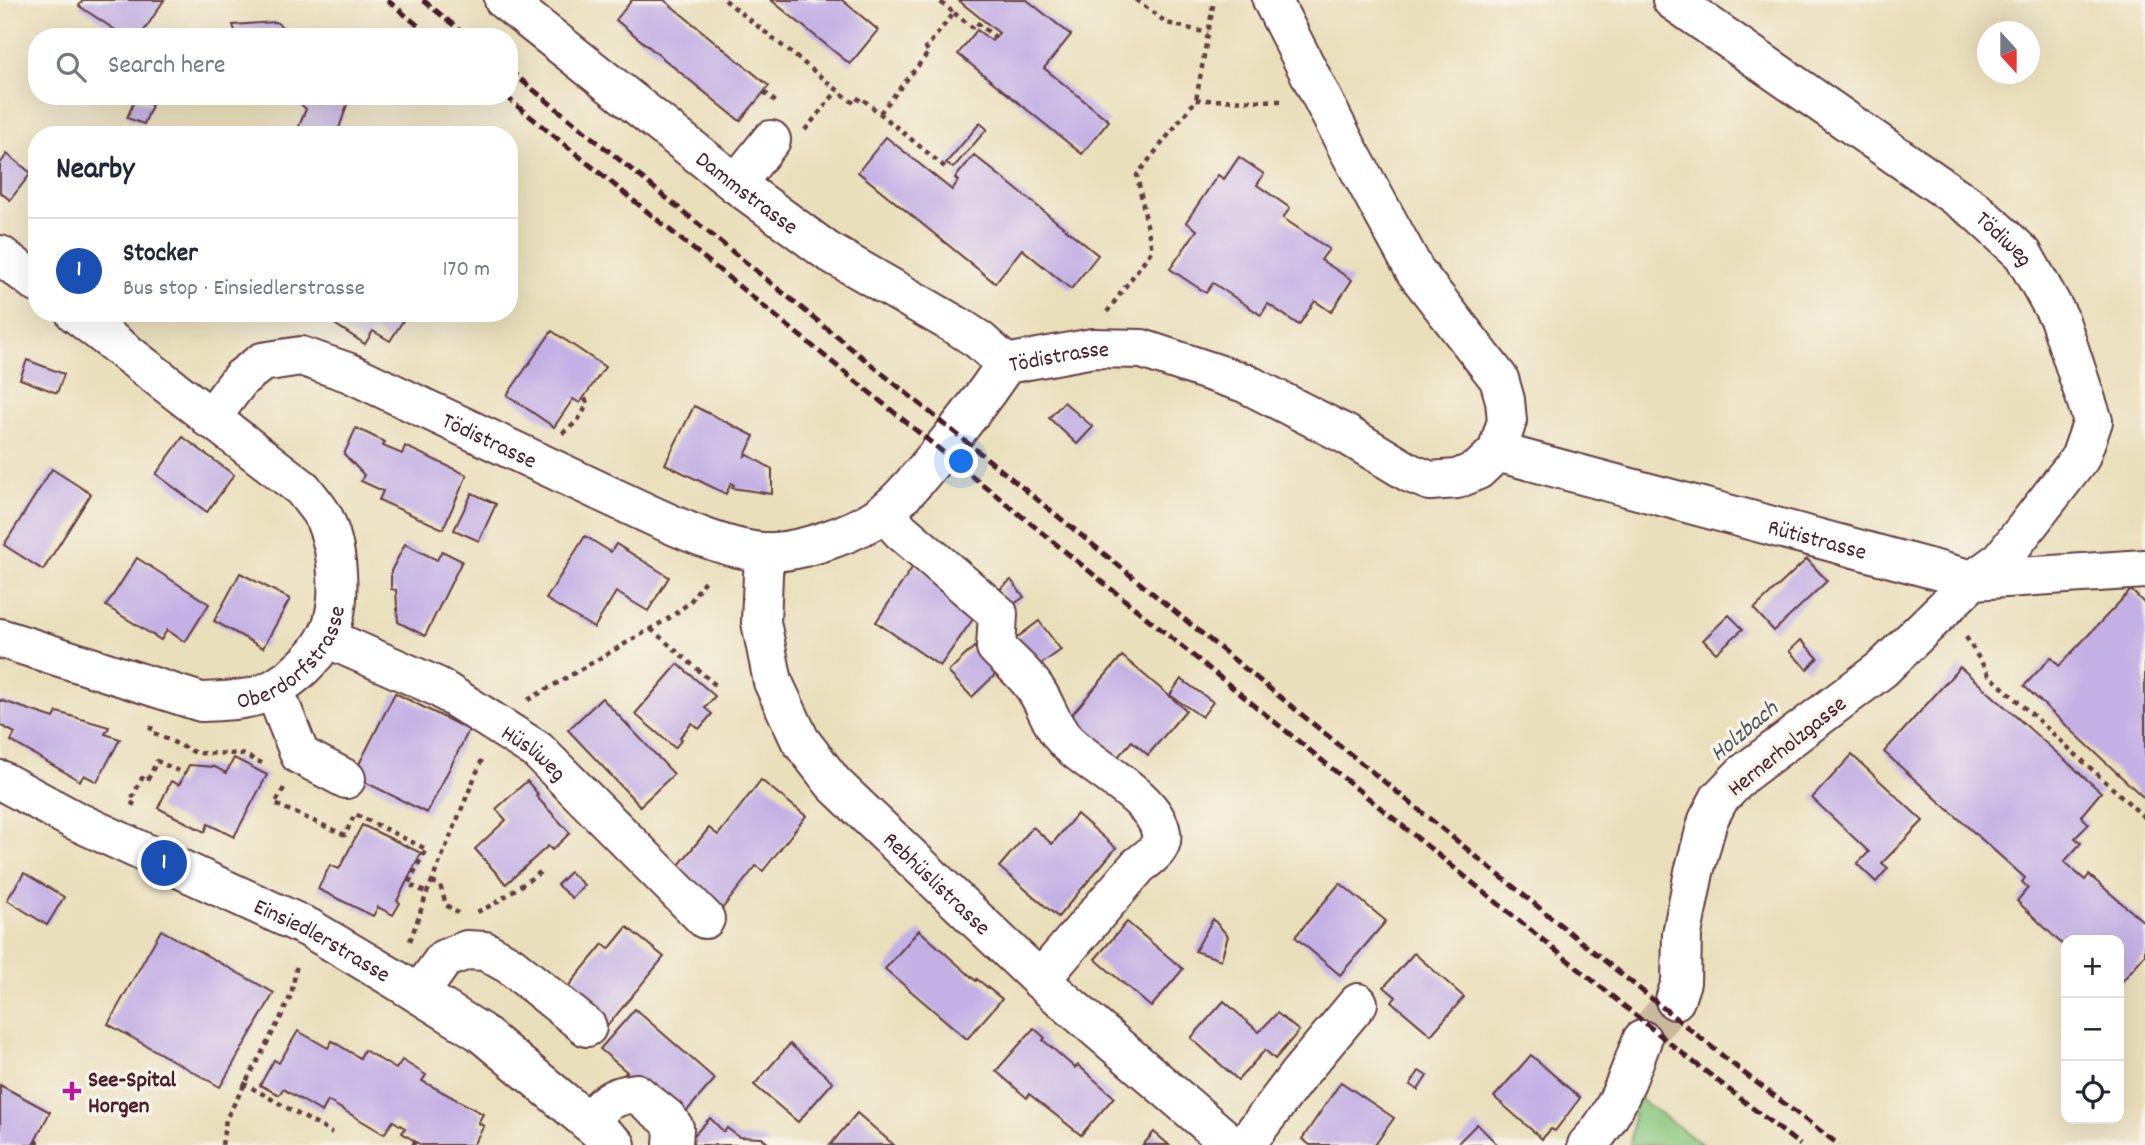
<!DOCTYPE html>
<html lang="en">
<head>
<meta charset="utf-8">
<style>
	:root { --surface:#fff; --page:#f2f2f3; --text:#1f2937; --muted:#747a83; --line:#e0e1e3; --accent:#d93025 }
	body { margin:0; font-family:Dekko,sans-serif; background:var(--page); color:var(--text) }
	.controls { position:absolute; right:21px; bottom:21px; display:grid; overflow:hidden; border-radius:14px; box-shadow:0 7px 28px #0002 }
	.controls button { width:63px; height:63px; display:grid; place-items:center; padding:0; border:0; border-bottom:2px solid var(--line); background:var(--surface); color:var(--text); font:35px sans-serif }
	.compass { position:absolute; left:1977px; top:21px; width:63px; height:63px; border-radius:50%; background:var(--surface); box-shadow:0 7px 28px #0002; rotate:159deg }
	.you { position:absolute; left:962px; top:462px; width:24px; height:24px; margin:-18px; border:5px solid #fff; border-radius:50%; background:#1a73e8; box-shadow:0 0 0 10px #1a73e833 }
	.badge { display:grid; place-items:center; width:46px; height:46px; border-radius:50%; background:var(--accent); color:#fff; font-size:23px; font-weight:700 }
	.pin { position:absolute; translate:-50% -50%; border:4px solid #fff; box-shadow:0 2px 7px #0006 }
	.list { margin:0; padding:0; list-style:none }
	h2 { display:flex; justify-content:space-between; align-items:center; height:91px; margin:0; padding:0 28px; font-size:30px }
	h2 small { font-size:23px; font-weight:400; color:var(--muted) }
	.list li { display:grid; grid-template-columns:46px 1fr auto; gap:21px; align-items:center; box-sizing:border-box; height:105px; padding:0 28px; border-top:2px solid var(--line) }
	.list b { display:block; font-size:26px; white-space:nowrap }
	.list p { margin:0; font-size:23px; white-space:nowrap; color:var(--muted) }
	.list em { font-size:23px; font-style:normal; color:var(--muted) }
	.icon { flex:none; width:38px; height:38px; fill:none; stroke:currentColor; stroke-width:2; stroke-linecap:round; stroke-linejoin:round }
	.map { position:relative; flex:none; width:2145px; height:1145px; overflow:hidden }
	.search { position:absolute; background:var(--surface); box-shadow:0 7px 28px #0002; left:28px; top:28px; width:490px; height:77px; display:flex; align-items:center; gap:18px; box-sizing:border-box; padding:0 24px; border-radius:28px; color:var(--muted); font-size:26px }
	.panel { position:absolute; background:var(--surface); box-shadow:0 7px 28px #0002; left:28px; top:126px; width:490px; height:196px; border-radius:28px }
	.map>svg:first-child { display:block }
</style>
</head>
<body>
<div class="map">
<svg width="2145" height="1145" viewBox="0 0 2145 1145">
	<rect width="100%" height="100%" fill="#f7f3e8"/>
	<filter id="ink" filterUnits="userSpaceOnUse"><feTurbulence type="fractalNoise" baseFrequency=".0143" numOctaves="2"/><feDisplacementMap in="SourceGraphic" scale="14" xChannelSelector="R" yChannelSelector="G"/><feConvolveMatrix kernelMatrix="1 2 1 2 8 2 1 2 1" color-interpolation-filters="sRGB"/></filter>
	<filter id="wash" filterUnits="userSpaceOnUse"><feTurbulence type="fractalNoise" baseFrequency=".00686" numOctaves="4" result="noise"/><feDisplacementMap in="SourceGraphic" scale="28" xChannelSelector="R" yChannelSelector="G"/><feGaussianBlur stdDeviation="1.57" result="paint"/><feColorMatrix in="noise" values="0 0 0 0 0 0 0 0 0 0 0 0 0 0 0 0 0 1.4 0 .05"/><feComposite in="paint" operator="in"/></filter>
	<g filter="url(#wash)">
		<rect width="100%" height="100%" fill="#eadfbb"/>
		<!-- green -->
		<path fill="#89c87f" stroke="#6a7455" stroke-width="2" d="M1636 1096 1703 1145H1630Z"/>
		<g id="blocks">
			<!-- building -->
			<g fill="#c3b0e5">
				<path d="M83 0H164L140 37H126L79 6Z"/>
				<path d="M632 0H664L769 86 740 121 616 20Z"/>
				<path d="M771 0H842L878 30 850 64Z"/>
				<path d="M958 0H1027L1071 35 1044 68 1109 121 1082 154 958 54 977 30 992 41 999 33Z"/>
				<path d="M276 22 295 37H237L233 25Z"/>
				<path d="M292 96H350L337 134 297 131 306 109Z"/>
				<path d="M135 99 152 105 144 124 127 118Z"/>
				<path d="M980 123 987 129 953 168 946 163Z"/>
				<path d="M886 137 952 190 958 181 955 178 974 155 1098 255 1071 289 1022 249 995 283 858 172Z"/>
				<path d="M7 154 31 173 10 200 0 192V164Z"/>
				<path d="M1239 157 1264 174 1257 185 1290 208 1283 218 1329 249 1321 260 1352 280 1331 312 1315 301 1299 325 1268 304 1261 315 1213 283 1206 293 1170 269 1197 230 1186 222 1218 175 1224 179Z"/>
				<path d="M318 313H408L390 341 373 331 365 344Z"/>
				<path d="M552 331 605 367 580 403 573 399 554 427 507 395Z"/>
				<path d="M27 360 64 374 57 393 20 379Z"/>
				<path d="M1064 402 1093 427 1077 444 1049 418Z"/>
				<path d="M694 406 754 436 745 456 748 455 772 469V494L732 488 734 485 731 483 726 494 665 464Z"/>
				<path d="M356 428 385 442 383 446 402 454 405 446 467 475 443 529 379 500 383 491 361 481 364 475 344 454Z"/>
				<path d="M183 437 234 475 207 512 156 474Z"/>
				<path d="M52 469 91 494 43 570 4 545Z"/>
				<path d="M472 493 496 504 479 541 454 530Z"/>
				<path d="M585 536 611 552 616 544 669 577 648 611 616 592 594 628 546 599Z"/>
				<path d="M405 544 437 560 442 551 462 561 425 636 398 622 396 590 391 589V571Z"/>
				<path d="M137 558 209 604 185 642 167 630 161 640 106 606Z"/>
				<path d="M1807 559 1827 581 1774 631 1754 609Z"/>
				<path d="M914 565 980 609 940 666 876 622Z"/>
				<path d="M240 573 290 599 263 648 214 621Z"/>
				<path d="M1011 580 1024 597 1011 606 999 590Z"/>
				<path d="M2131 590 2145 604V799L2024 686 2051 657 2059 666Z"/>
				<path d="M1729 615 1743 629 1716 653 1703 640Z"/>
				<path d="M1039 621 1061 650 1031 671 1010 643Z"/>
				<path d="M1801 640 1818 658 1807 669 1789 651Z"/>
				<path d="M974 647 998 672 972 697 948 672Z"/>
				<path d="M1122 656 1186 710 1148 755 1132 741 1116 759 1068 719Z"/>
				<path d="M678 664 715 696 705 708 712 714 699 729 692 723 680 737 682 739 675 748 635 714Z"/>
				<path d="M1960 667 2101 792 2081 816 2089 824 2075 838 2081 843 2064 862 2085 880 2089 875 2145 923V955L2119 985V940H2066V948L2017 901 2028 888 2022 882 2025 878 1884 752Z"/>
				<path d="M1181 679 1213 702 1202 717 1170 695Z"/>
				<path d="M395 693 469 730 427 813 353 776Z"/>
				<path d="M602 698 674 774 640 806 568 730Z"/>
				<path d="M0 700 54 718 57 712 109 727 105 734 120 739 97 782 84 775 80 781 11 741 15 733 0 725Z"/>
				<path d="M1852 755 1923 821 1882 863 1888 868 1876 882 1857 864 1869 852 1812 798Z"/>
				<path d="M234 758 267 775 234 837 208 824 205 832 158 808 171 781 179 785 189 765 215 767 226 773Z"/>
				<path d="M761 780 806 816 763 871 756 866 717 915 670 876 709 828 718 835Z"/>
				<path d="M527 781 538 794 536 796 570 833 552 850 548 846 506 884 475 849 506 820 496 809Z"/>
				<path d="M1077 814 1116 848 1058 917 999 867 1033 827 1052 844Z"/>
				<path d="M362 825 421 853 397 901 400 903 393 915 378 907 373 916 318 889 330 865 339 869Z"/>
				<path d="M570 872 584 885 572 898 557 885Z"/>
				<path d="M24 873 64 897 47 925 7 900Z"/>
				<path d="M1340 883 1386 921 1340 975 1295 937Z"/>
				<path d="M1213 919 1228 936 1221 960 1195 951Z"/>
				<path d="M1127 922 1183 969 1151 1007 1095 959Z"/>
				<path d="M627 927 664 957 604 1030 561 995 603 944 609 949Z"/>
				<path d="M161 930 274 993 220 1087 108 1024Z"/>
				<path d="M919 930 976 981 977 979 1002 999 967 1039 885 969Z"/>
				<path d="M1414 953 1464 997 1431 1035 1392 1002 1396 997 1384 987Z"/>
				<path d="M1224 1001 1259 1032 1277 1013 1299 1031 1275 1059 1265 1050 1238 1080 1191 1038Z"/>
				<path d="M635 1009 715 1079 676 1123 622 1076 627 1072 600 1049Z"/>
				<path d="M1034 1028 1045 1038 1043 1040 1075 1068 1078 1065 1114 1097 1081 1135 1029 1094 1027 1098 996 1071Z"/>
				<path d="M298 1031 328 1048 332 1041 360 1058 364 1050 396 1069 402 1060 426 1075 422 1081 483 1114 478 1123 484 1126 473 1145H421L402 1133 405 1128 393 1121 384 1134 328 1101 322 1112 283 1089 279 1095 260 1085 274 1060 279 1063Z"/>
				<path d="M790 1044 833 1082 798 1122 754 1085Z"/>
				<path d="M1531 1055 1580 1098 1555 1131 1551 1129 1542 1139 1494 1097Z"/>
				<path d="M1419 1071 1427 1076 1418 1090 1410 1085Z"/>
				<path d="M1341 1082 1394 1118 1375 1145H1310L1302 1139Z"/>
				<path d="M0 1085 50 1112 33 1145H0Z"/>
				<path d="M857 1113 894 1145H830Z"/>
				<path d="M710 1118 724 1132 727 1128 739 1137 762 1138 770 1145H685Z"/>
				<path d="M1477 1124 1498 1145H1456Z"/>
				<path d="M1154 1132 1169 1145H1143Z"/>
			</g>
		</g>
	</g>
	<g filter="url(#ink)">
		<use href="#blocks" fill-opacity="0" stroke="#623c41" stroke-width="2"/>
		<g fill="none" stroke-linecap="round" stroke-linejoin="round">
			<!-- minor-tunnel -->
			<path stroke="#cab99e" stroke-width="38" stroke-dasharray="38 19" stroke-linecap="butt" d="M1642 1040 1675 1000"/>
			<!-- minor casing -->
			<g stroke="#623c41" stroke-width="42">
				<g id="minor">
					<path id="s1" d="M504 0 736 184 827 251 959 327 979 340 1006 364"/>
					<path id="s2" d="M1672 0 1975 210 2023 254 2059 318 2093 421 2080 458 2001 560 1973 580 1882 669 1743 774 1719 799 1708 820 1694 872 1682 934 1681 982 1675 1000"/>
					<path d="M736 184 771 140"/>
					<path d="M0 255 37 283"/>
					<path id="s3" d="M210 419 241 378 262 362 301 356 350 373C436 414 522 455 608 495 652 515 714 548 762 552 797 554 858 533 886 511 902 498 916 481 929 465 957 432 982 399 1006 364L1093 348 1142 349 1245 383 1347 435 1410 473 1430 481 1457 479 1478 470 1497 452 1507 421 1505 400 1499 379 1415 271 1348 149 1272 0"/>
					<path id="s4" d="M1497 452 1973 580 2145 569"/>
					<path d="M884 512 901 531 998 614 996 647C1009 661 1026 674 1036 690 1047 707 1052 727 1066 741 1090 766 1155 797 1161 833 1164 849 1148 858 1138 866L1040 980"/>
					<path id="s5" d="M764 552 761 622 773 682 800 740 834 784 1040 980 1232 1145"/>
					<path id="s6" d="M0 638 201 702C225 701 254 701 275 688 293 678 314 659 325 640 344 609 339 552 325 520 320 509 310 499 303 489L75 313"/>
					<path id="s7" d="M327 638 438 687 537 750 705 919"/>
					<path d="M274 689 300 755 346 779"/>
					<path d="M419 994 444 959 467 950 485 951 510 965 587 1027"/>
					<path d="M588 1122C604 1103 610 1096 636 1093L667 1118 674 1128 673 1145"/>
					<path d="M1245 1145 1298 1075 1358 1003"/>
					<path d="M1587 1145C1616 1116 1628 1077 1642 1040"/>
				</g>
			</g>
			<!-- major casing -->
			<g stroke="#623c41" stroke-width="42">
				<g id="major">
					<path id="s8" d="M0 780 74 820 309 928 393 978 480 1032 616 1145"/>
				</g>
			</g>
			<!-- path -->
			<g stroke="#623c41" stroke-width="4.5" stroke-dasharray="5 5" stroke-linecap="butt">
				<path d="M725 0 855 104 860 97 946 168"/>
				<path d="M1136 0 1167 23 1208 33"/>
				<path d="M954 13 972 27 976 22 995 37"/>
				<path d="M764 92 777 103"/>
				<path d="M1196 100 1282 101"/>
				<path d="M880 113 929 52 926 48 954 13 938 0"/>
				<path d="M805 130 837 91"/>
				<path d="M1107 312 1152 250 1137 175 1196 100 1214 0"/>
				<path d="M562 433C574 426 583 416 587 403L584 396"/>
				<path d="M651 629 719 688"/>
				<path d="M1966 637 1989 675 2145 818"/>
				<path d="M528 700 671 617 690 602 707 577"/>
				<path d="M152 726 150 731 196 753 242 754 262 763"/>
				<path d="M284 788 275 804 345 835 355 814 426 849 408 884 427 893"/>
				<path d="M135 805 130 802 142 778 147 781 157 761 185 774"/>
				<path d="M432 882 440 885 446 905 458 913"/>
				<path d="M477 912 494 904 542 871"/>
				<path d="M410 941 427 893 483 757"/>
				<path d="M243 1083 332 1133"/>
				<path d="M35 1141 41 1145"/>
				<path d="M222 1145 226 1119 280 1019 291 995 297 964"/>
				<path d="M413 1145 415 1142"/>
			</g>
			<!-- minor -->
			<use href="#minor" stroke="#fff" stroke-width="38"/>
			<!-- major -->
			<use href="#major" stroke="#fff" stroke-width="38"/>
			<!-- rail -->
			<g stroke="#4a1f2b" stroke-width="5" stroke-dasharray="10 5" stroke-linecap="butt">
				<path d="M387 0 432 37"/>
				<path d="M423 0 468 37"/>
				<path d="M509 70 1574 936 1744 1073 1839 1145"/>
				<path d="M505 96 1677 1049 1800 1145"/>
			</g>
		</g>
	</g>
	<!-- markers -->
	<path fill="#b5179e" stroke="#f7f3e8" stroke-width="2.5" d="M68.5 1080.5h7v7h7v7h-7v7h-7v-7h-7v-7h7z"/>
	<g text-anchor="middle" stroke-width="7" stroke-linejoin="round" paint-order="stroke">
		<!-- street labels -->
		<g font-size="23" fill="#4a1f2b" stroke="#f7f3e8">
			<text dy="8" stroke="none"><textPath href="#s1" startOffset="310">Dammstrasse</textPath></text>
			<text dy="8" stroke="none"><textPath href="#s2" startOffset="410">Tödiweg</textPath></text>
			<text dy="8" stroke="none"><textPath href="#s3" startOffset="996">Tödistrasse</textPath></text>
			<text dy="8" stroke="none"><textPath href="#s3" startOffset="324">Tödistrasse</textPath></text>
			<text dy="8" stroke="none"><textPath href="#s4" startOffset="332">Rütistrasse</textPath></text>
			<text dy="8" stroke="none"><textPath href="#s6" startOffset="320">Oberdorfstrasse</textPath></text>
			<text transform="translate(1786 745) rotate(-39)" y="8">Hernerholzgasse</text>
			<text dy="8" stroke="none"><textPath href="#s7" startOffset="238">Hüsliweg</textPath></text>
			<text dy="8" stroke="none"><textPath href="#s5" startOffset="394">Rebhüslistrasse</textPath></text>
			<text dy="8" stroke="none"><textPath href="#s8" startOffset="360">Einsiedlerstrasse</textPath></text>
		</g>
		<!-- poi labels -->
		<g font-size="23" font-weight="bold" fill="#4a1f2b" stroke="#f7f3e8" text-anchor="start">
			<text x="88" y="1086">See-Spital<tspan x="88" dy="26">Horgen</tspan></text>
		</g>
		<!-- water labels -->
		<g font-size="24" font-style="italic" fill="#4b5660" stroke="#f7f3e8">
			<text transform="translate(1743 730) rotate(-40)" y="8">Holzbach</text>
		</g>
	</g>
</svg>
<div class="controls">
<button>+</button>
<button>−</button>
<button><svg class="icon" aria-label="locate" viewBox="0 0 24 24"><circle cx="12" cy="12" r="6"/><path d="M12 2v4M12 18v4M2 12h4M18 12h4"/></svg></button>
</div>
<svg class="compass" viewBox="-18 -18 36 36"><path d="M0-13l5 13h-10z" fill="#e53935"/><path d="M0 13l5-13h-10z" fill="#747a83"/></svg>
<div class="you"></div>
<div class="pin badge" style="left:164px;top:863px;background:#1a4fb4">1</div>
<div class="search"><svg class="icon" aria-label="search" viewBox="0 0 24 24"><circle cx="10" cy="10" r="6"/><path d="M15 15l6 6"/></svg>Search here</div>
<section class="panel">
<h2>Nearby<small></small></h2>
<ul class="list">
<li><span class="badge" style="background:#1a4fb4">1</span><div><b>Stocker</b><p>Bus stop · Einsiedlerstrasse</p></div><em>170 m</em></li>
</ul>
</section>
</div>
</body>
</html>
